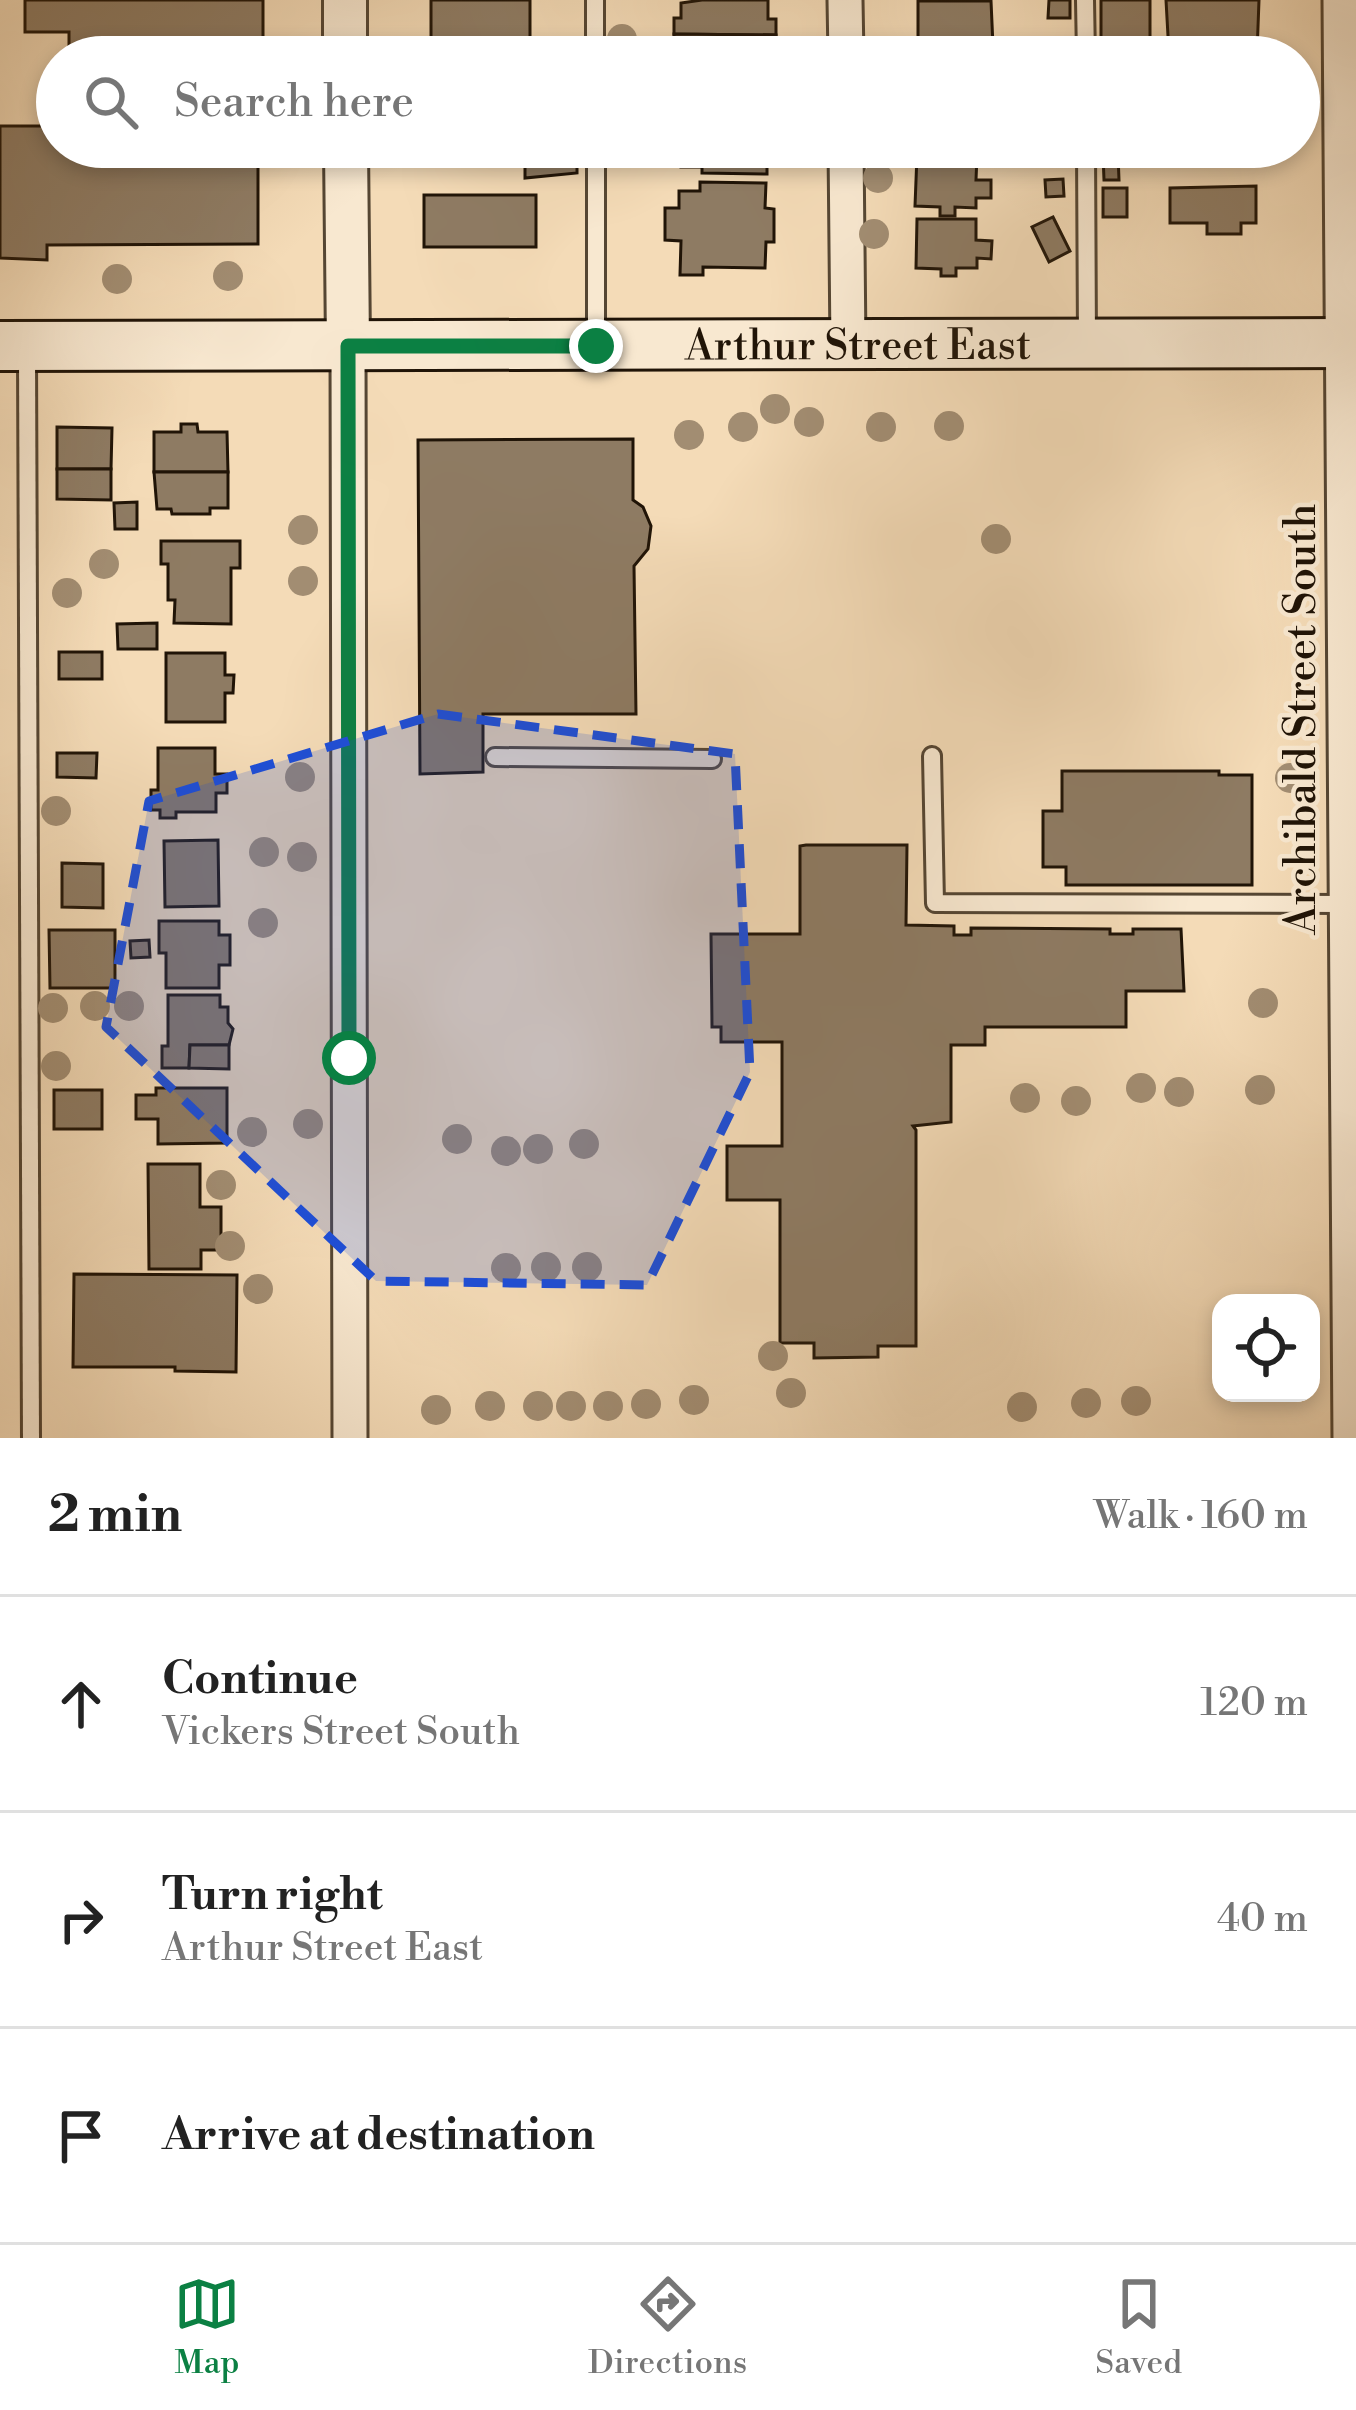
<!DOCTYPE html>
<html lang="en">
<head>
<meta charset="utf-8">
<style>
	:root { --surface:#fff; --page:#f6f6f6; --text:#222; --muted:#767676; --line:#e0e0e0; --accent:#0b8043 }
	body { margin:0; font-family:"Libre Bodoni",serif; background:var(--page); color:var(--text) }
	.controls { position:absolute; right:36px; bottom:36px; display:grid; overflow:hidden; border-radius:24px; box-shadow:0 6px 18px #0003 }
	.controls button { width:108px; height:108px; display:grid; place-items:center; padding:0; border:0; border-bottom:3px solid var(--line); background:var(--surface); color:var(--text); font:60px sans-serif }
	.stop { position:absolute; width:36px; height:36px; margin:-27px; border:9px solid #0b8043; border-radius:50%; background:#fff }
	.stop.end { background:#0b8043; border-color:#fff; box-shadow:0 3px 12px #0008 }
	.list { margin:0; padding:0; list-style:none }
	h2 { display:flex; justify-content:space-between; align-items:center; height:156px; margin:0; padding:0 48px; font-size:51px }
	h2 small { font-size:39px; font-weight:400; color:var(--muted) }
	.list li { display:grid; grid-template-columns:78px 1fr auto; gap:36px; align-items:center; box-sizing:border-box; height:216px; padding:0 48px; border-top:3px solid var(--line) }
	.list b { display:block; font-size:45px; white-space:nowrap }
	.list p { margin:0; font-size:39px; white-space:nowrap; color:var(--muted) }
	.list em { font-size:39px; font-style:normal; color:var(--muted) }
	.icon { flex:none; width:66px; height:66px; fill:none; stroke:currentColor; stroke-width:2; stroke-linecap:round; stroke-linejoin:round }
	.map { position:relative; flex:none; width:1356px; height:1438px; overflow:hidden }
	.search { position:absolute; background:var(--surface); box-shadow:0 6px 18px #0003; left:36px; right:36px; top:36px; height:132px; display:flex; align-items:center; gap:30px; box-sizing:border-box; padding:0 42px; border-radius:66px; color:var(--muted); font-size:45px }
	.sheet { height:804px; background:var(--surface) }
	nav { display:flex; justify-content:space-around; align-items:center; box-sizing:border-box; height:168px; border-top:3px solid var(--line); background:var(--surface); font-size:33px; color:var(--muted) }
	nav a { display:grid; justify-items:center; gap:6px }
	nav .on { color:var(--accent) }
	.map>svg:first-child { display:block }
</style>
</head>
<body>
<div class="map">
<svg width="1356" height="1438" viewBox="0 0 1356 1438">
	<rect width="100%" height="100%" fill="#f4dbb7"/>
	<filter id="stains"><feTurbulence type="fractalNoise" baseFrequency=".00167" numOctaves="4"/><feColorMatrix values="0 0 0 0 .2 0 0 0 0 .09 0 0 0 0 .02 0 0 0 .5 -.17"/></filter>
	<radialGradient id="worn" r=".72"><stop offset=".6" stop-color="#630" stop-opacity="0"/><stop offset="1" stop-color="#630" stop-opacity=".3"/></radialGradient>
	<!-- building -->
	<g fill="#8e7b63" stroke="#201407" stroke-width="3">
		<path d="M25 0H263V57H69V32H25Z"/>
		<path d="M431 0H530V57H499V45H431Z"/>
		<path d="M702 0H768V19H776V35L674 34V18H681V3Z"/>
		<path d="M1049 0H1070V18H1048Z"/>
		<rect x="1101" y="0" width="49" height="41"/>
		<path d="M1166 0H1259L1257 54H1169Z"/>
		<path d="M918 1H991L993 46H927V41L918 40Z"/>
		<path d="M674 34 776 35V52H768V57H681V52H674Z"/>
		<rect x="1016" y="46" width="43" height="11"/>
		<path d="M0 126H57V147H258V244L47 245V260L0 258Z"/>
		<path d="M525 147H568V155H577V173L525 178Z"/>
		<path d="M667 147H776L767 149V174L702 173V167H681L682 149Z"/>
		<path d="M1103 154H1118L1119 180H1104Z"/>
		<path d="M917 155 977 156 976 180H991V198H976V208L955 207V216H940V207L915 206Z"/>
		<path d="M1063 179 1064 196 1046 197 1045 180Z"/>
		<path d="M700 182 766 183 765 208 774 209V242H766L765 268 703 267V275H680L681 241 665 240V208H679V191H700Z"/>
		<path d="M1256 186V223H1241V234H1207V223H1170V188Z"/>
		<rect x="1103" y="188" width="24" height="29"/>
		<rect x="424" y="195" width="112" height="52"/>
		<path d="M1053 217 1070 251 1049 262 1032 227Z"/>
		<path d="M917 219H976V240L992 241 991 259 977 258V268H956V276H941V269L916 268Z"/>
		<path d="M181 424H197L198 432H227L228 472H154V432H181Z"/>
		<path d="M57 427 112 428 111 469H57Z"/>
		<path d="M633 439V500L643 507 651 526 648 549 634 566 636 714H483V772L420 774 418 440Z"/>
		<path d="M57 469H111V500L57 499Z"/>
		<path d="M154 472H228V508H210V514H172L171 509H157Z"/>
		<path d="M137 502V529H115L114 503Z"/>
		<path d="M161 541H240V568H231V624L174 623 175 600H168V564H161Z"/>
		<path d="M157 623V649H118L117 624Z"/>
		<rect x="59" y="652" width="43" height="27"/>
		<path d="M166 653H225V675H234L233 693H225V722H166Z"/>
		<path d="M158 748H215V774H227V793H216V812H176V818H160V810H151V790H158Z"/>
		<path d="M57 753H97L96 778 57 777Z"/>
		<path d="M1062 771H1219V775H1252V885H1066V867H1043V811H1062Z"/>
		<path d="M218 840 219 906 165 907 164 841Z"/>
		<path d="M806 845H907L906 925 954 926V935H971V928L1110 929V934H1133V929H1181L1184 991H1126V1027H985V1045H951V1122L913 1126 916 1130V1346H878V1357L814 1358V1343H780V1200H727V1146H782V1042H721V1027H712L711 934H800V846Z"/>
		<path d="M62 863 103 864V908L62 907Z"/>
		<path d="M159 921H219V935H230V965H219V988H166V953H159Z"/>
		<path d="M49 930H115V988H50Z"/>
		<path d="M149 940 150 957 131 958 130 941Z"/>
		<path d="M168 995H220V1007H228V1023L233 1029 229 1045H190L189 1068H162V1046H168Z"/>
		<path d="M190 1045H229V1069L189 1068Z"/>
		<path d="M156 1088H227V1143L158 1144V1119H136V1095H156Z"/>
		<rect x="54" y="1090" width="48" height="39"/>
		<path d="M148 1164H200V1207H221V1250H201V1269H149Z"/>
		<path d="M74 1274 237 1275 236 1372 175 1371V1367H73Z"/>
	</g>
	<g fill="none" stroke-linecap="round" stroke-linejoin="round">
		<!-- service casing -->
		<g stroke="#554633" stroke-width="22">
			<g id="service">
				<path d="M595 0V57"/>
				<path d="M1085 0 1086 57"/>
				<path d="M596 147V338"/>
				<path d="M1086 147 1087 342"/>
				<path d="M27 353 31 1438"/>
				<path d="M932 756 935 903 1347 904"/>
				<path d="M495 757 712 759"/>
			</g>
		</g>
		<!-- minor casing -->
		<g stroke="#554633" stroke-width="39">
			<g id="minor">
				<path d="M845 0 846 57"/>
				<path d="M1340 0 1350 1438"/>
				<path d="M846 147 848 345"/>
				<path d="M348 346 350 1438"/>
			</g>
		</g>
		<!-- tertiary casing -->
		<g stroke="#554633" stroke-width="48">
			<g id="tertiary">
				<path d="M345 0V57"/>
				<path d="M346 147 348 346"/>
			</g>
		</g>
		<!-- secondary casing -->
		<g stroke="#201407" stroke-width="54">
			<g id="secondary">
				<path id="s1" d="M0 346 1356 343"/>
			</g>
		</g>
		<!-- service -->
		<use href="#service" stroke="#f8e8d0" stroke-width="16"/>
		<!-- minor -->
		<use href="#minor" stroke="#f8e8d0" stroke-width="33"/>
		<!-- tertiary -->
		<use href="#tertiary" stroke="#f8e8d0" stroke-width="42"/>
		<!-- secondary -->
		<use href="#secondary" stroke="#f8e8d0" stroke-width="48"/>
	</g>
	<!-- trees -->
	<g fill="#a28d72">
		<circle cx="622" cy="39" r="15"/>
		<circle cx="878" cy="178" r="15"/>
		<circle cx="874" cy="234" r="15"/>
		<circle cx="228" cy="276" r="15"/>
		<circle cx="117" cy="279" r="15"/>
		<circle cx="775" cy="409" r="15"/>
		<circle cx="809" cy="422" r="15"/>
		<circle cx="949" cy="426" r="15"/>
		<circle cx="743" cy="427" r="15"/>
		<circle cx="881" cy="427" r="15"/>
		<circle cx="689" cy="435" r="15"/>
		<circle cx="303" cy="530" r="15"/>
		<circle cx="996" cy="539" r="15"/>
		<circle cx="104" cy="564" r="15"/>
		<circle cx="303" cy="581" r="15"/>
		<circle cx="67" cy="593" r="15"/>
		<circle cx="300" cy="777" r="15"/>
		<circle cx="1290" cy="778" r="15"/>
		<circle cx="56" cy="811" r="15"/>
		<circle cx="264" cy="852" r="15"/>
		<circle cx="302" cy="857" r="15"/>
		<circle cx="263" cy="923" r="15"/>
		<circle cx="1263" cy="1003" r="15"/>
		<circle cx="95" cy="1006" r="15"/>
		<circle cx="129" cy="1006" r="15"/>
		<circle cx="53" cy="1008" r="15"/>
		<circle cx="56" cy="1066" r="15"/>
		<circle cx="1141" cy="1088" r="15"/>
		<circle cx="1260" cy="1090" r="15"/>
		<circle cx="1179" cy="1092" r="15"/>
		<circle cx="1025" cy="1098" r="15"/>
		<circle cx="1076" cy="1101" r="15"/>
		<circle cx="308" cy="1124" r="15"/>
		<circle cx="252" cy="1132" r="15"/>
		<circle cx="457" cy="1139" r="15"/>
		<circle cx="584" cy="1144" r="15"/>
		<circle cx="538" cy="1149" r="15"/>
		<circle cx="506" cy="1151" r="15"/>
		<circle cx="221" cy="1185" r="15"/>
		<circle cx="230" cy="1246" r="15"/>
		<circle cx="546" cy="1267" r="15"/>
		<circle cx="587" cy="1267" r="15"/>
		<circle cx="506" cy="1268" r="15"/>
		<circle cx="258" cy="1289" r="15"/>
		<circle cx="773" cy="1356" r="15"/>
		<circle cx="791" cy="1393" r="15"/>
		<circle cx="694" cy="1400" r="15"/>
		<circle cx="1136" cy="1401" r="15"/>
		<circle cx="1086" cy="1403" r="15"/>
		<circle cx="646" cy="1404" r="15"/>
		<circle cx="490" cy="1406" r="15"/>
		<circle cx="538" cy="1406" r="15"/>
		<circle cx="571" cy="1406" r="15"/>
		<circle cx="608" cy="1406" r="15"/>
		<circle cx="1022" cy="1407" r="15"/>
		<circle cx="436" cy="1410" r="15"/>
	</g>
	<g fill="none" stroke-linecap="round" stroke-linejoin="round">
		<!-- route -->
		<path stroke="#0b8043" stroke-width="15" d="M349 1058 348 346H596"/>
	</g>
	<!-- marked area -->
	<path fill="#1d4ed8" fill-opacity="0.2" stroke="#1d4ed8" stroke-width="9" stroke-dasharray="24 15" stroke-linejoin="round" d="M438 714 735 754 750 1072 647 1285 376 1281 106 1027 149 801Z"/>
	<g text-anchor="middle" stroke-width="9" stroke-linejoin="round" paint-order="stroke">
		<!-- street labels -->
		<g font-size="42" fill="#201407" stroke="#f8e8d0">
			<text dy="15" stroke="none"><textPath href="#s1" startOffset="858">Arthur Street East</textPath></text>
			<text transform="translate(1300 719) rotate(-90)" y="15">Archibald Street South</text>
		</g>
	</g>
	<rect width="100%" height="100%" filter="url(#stains)"/>
	<rect width="100%" height="100%" fill="url(#worn)"/>
</svg>
<div class="controls">
<button><svg class="icon" aria-label="locate" viewBox="0 0 24 24"><circle cx="12" cy="12" r="6"/><path d="M12 2v4M12 18v4M2 12h4M18 12h4"/></svg></button>
</div>
<div class="stop" style="left:349px;top:1058px"></div>
<div class="stop end" style="left:596px;top:346px"></div>
<div class="search"><svg class="icon" aria-label="search" viewBox="0 0 24 24"><circle cx="10" cy="10" r="6"/><path d="M15 15l6 6"/></svg>Search here</div>
</div>
<section class="sheet">
<h2>2 min<small>Walk · 160 m</small></h2>
<ul class="list">
<li><svg class="icon" aria-label="ahead" viewBox="0 0 24 24"><path d="M12 20V5M6 11l6-6 6 6"/></svg><div><b>Continue</b><p>Vickers Street South</p></div><em>120 m</em></li>
<li><svg class="icon" aria-label="right" viewBox="0 0 24 24"><path d="M7 20v-9h11M14 6l5 5-5 5"/></svg><div><b>Turn right</b><p>Arthur Street East</p></div><em>40 m</em></li>
<li><svg class="icon" aria-label="arrive" viewBox="0 0 24 24"><path d="M6 21V4h12l-3 4 3 4H6"/></svg><div><b>Arrive at destination</b></div></li>
</ul>
</section>
<nav>
<a class="on"><svg class="icon" aria-label="map" viewBox="0 0 24 24"><path d="M3 6l6-2 6 2 6-2v14l-6 2-6-2-6 2zM9 4v14M15 6v14"/></svg>Map</a>
<a><svg class="icon" aria-label="directions" viewBox="0 0 24 24"><path d="M12 3l9 9-9 9-9-9zM9 14v-3h6M13 9l2 2-2 2"/></svg>Directions</a>
<a><svg class="icon" aria-label="saved" viewBox="0 0 24 24"><path d="M7 4h10v16l-5-4-5 4z"/></svg>Saved</a>
</nav>
</body>
</html>
